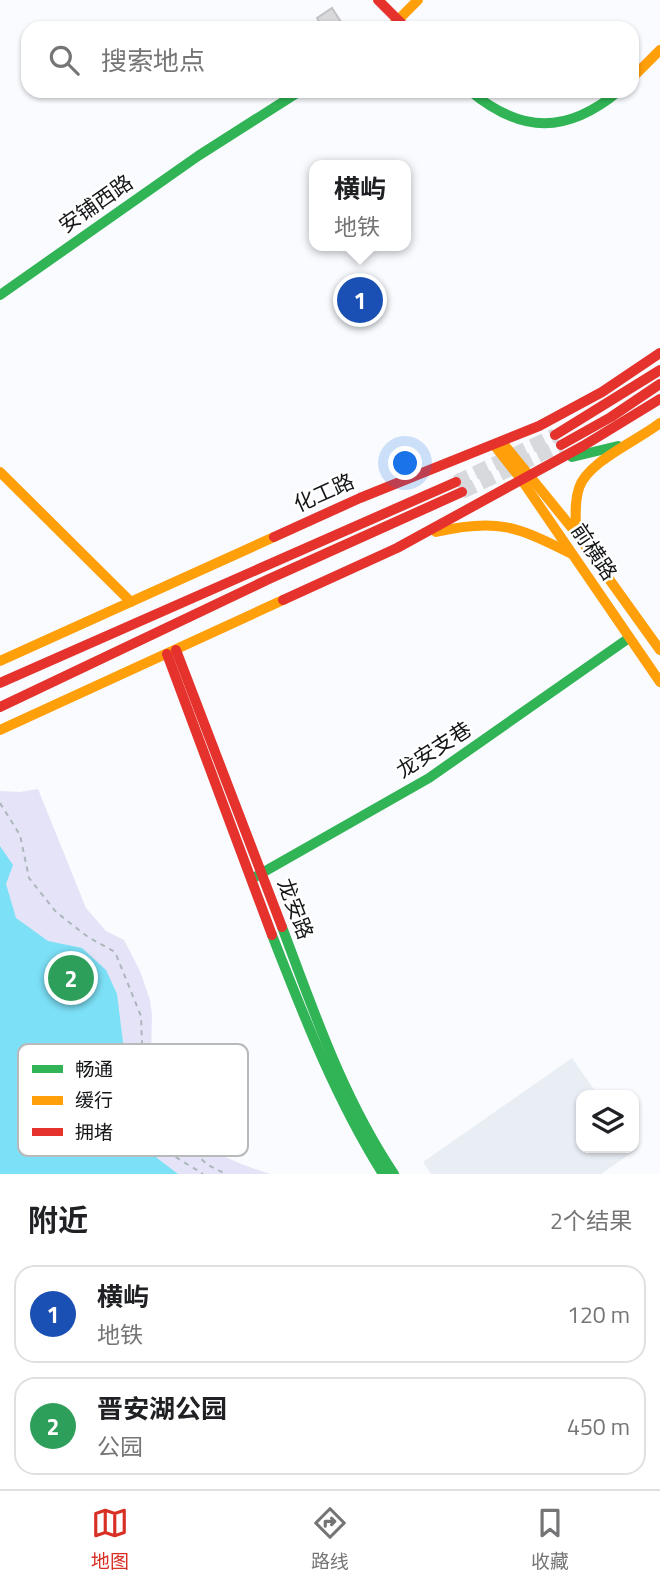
<!DOCTYPE html>
<html lang="zh">
<head>
<meta charset="utf-8">
<style>
	:root { --surface:#fff; --page:#f2f2f2; --text:#202124; --muted:#757577; --line:#e0e0e0; --accent:#d93025 }
	body { margin:0; font-family:"Titillium Web","Noto Sans SC",sans-serif; background:var(--page); color:var(--text) }
	.controls { position:absolute; right:21px; bottom:21px; display:grid; overflow:hidden; border-radius:14px; box-shadow:0 2px 5px #0004 }
	.controls button { width:63px; height:63px; display:grid; place-items:center; padding:0; border:0; border-bottom:2px solid var(--line); background:var(--surface); color:var(--text); font:35px sans-serif }
	.you { position:absolute; left:406px; top:464px; width:24px; height:24px; margin:-18px; border:5px solid #fff; border-radius:50%; background:#1a73e8; box-shadow:0 0 0 10px #1a73e833 }
	.badge { display:grid; place-items:center; width:46px; height:46px; border-radius:50%; background:var(--accent); color:#fff; font-size:23px; font-weight:700 }
	.pin { position:absolute; translate:-50% -50%; border:4px solid #fff; box-shadow:0 2px 7px #0006 }
	.popup { position:absolute; left:309px; top:160px; width:102px; height:91px; box-sizing:border-box; display:grid; place-content:center; border-radius:14px; background:var(--surface); filter:drop-shadow(0 2px 5px #0005); font-size:23px; white-space:nowrap; color:var(--muted) }
	.popup b { font-size:26px; color:var(--text) }
	.popup::after { content:''; position:absolute; left:50%; top:100%; margin-left:-14px; border:14px solid transparent; border-top-color:var(--surface) }
	.list { margin:0; padding:0; list-style:none }
	h2 { display:flex; justify-content:space-between; align-items:center; height:91px; margin:0; padding:0 28px; font-size:30px }
	h2 small { font-size:23px; font-weight:400; color:var(--muted) }
	.list li { display:grid; grid-template-columns:46px 1fr auto; gap:21px; align-items:center; box-sizing:border-box; height:98px; margin:0 14px 14px; padding:0 14px; border:2px solid var(--line); border-radius:21px }
	.list b { display:block; font-size:26px; white-space:nowrap }
	.list p { margin:0; font-size:23px; white-space:nowrap; color:var(--muted) }
	.list em { font-size:23px; font-style:normal; color:var(--muted) }
	.icon { flex:none; width:38px; height:38px; fill:none; stroke:currentColor; stroke-width:2; stroke-linecap:round; stroke-linejoin:round }
	.map { position:relative; flex:none; width:660px; height:1174px; overflow:hidden }
	.search { position:absolute; background:var(--surface); box-shadow:0 2px 5px #0004; left:21px; right:21px; top:21px; height:77px; display:flex; align-items:center; gap:18px; box-sizing:border-box; padding:0 24px; border-radius:21px; color:var(--muted); font-size:26px }
	.sheet { height:315px; background:var(--surface) }
	nav { display:flex; justify-content:space-around; align-items:center; box-sizing:border-box; height:98px; border-top:2px solid var(--line); background:var(--surface); font-size:19px; color:var(--muted) }
	nav a { display:grid; justify-items:center; gap:4px }
	nav .on { color:var(--accent) }
	.map>svg:first-child { display:block }
</style>
</head>
<body>
<div class="map">
<svg width="660" height="1174" viewBox="0 0 660 1174">
	<rect width="100%" height="100%" fill="#f9fbfe"/>
	<!-- built -->
	<path fill="#e9eef5" d="M572 1058 598 1095H581V1148H634V1145L637 1149 601 1174H431L423 1162Z"/>
	<!-- green -->
	<path fill="#e5e3f7" d="M38 789 86 908 106 931 124 940 140 971 150 1000 152 1015 151 1055H159C171 1132 200 1151 270 1174H0V791L20 792Z"/>
	<!-- water -->
	<path fill="#7ce0f6" d="M0 846 13 865 6 884 16 918 48 941 82 948 106 970 117 994 129 1091 157 1158 178 1174H0Z"/>
	<!-- building -->
	<path fill="#d9d9dc" stroke="#c1c2c5" stroke-width="2" d="M332 8 345 28H323L317 18Z"/>
	<g fill="none" stroke-linecap="round" stroke-linejoin="round">
		<!-- highway-tunnel -->
		<g stroke="#d7d9dc" stroke-width="14" stroke-dasharray="14 7" stroke-linecap="butt">
			<path d="M456 482 555 435"/>
			<path d="M462 492 561 445"/>
		</g>
		<!-- path -->
		<g stroke="#acb7bd" stroke-width="2" stroke-dasharray="5 5" stroke-linecap="butt">
			<path d="M0 803 20 835 29 878 56 912 88 937 115 952 141 1016 143 1071 164 1127 208 1165 226 1174"/>
			<path d="M141 1050C122 1072 151 1136 171 1153 180 1161 193 1167 203 1174"/>
		</g>
		<!-- fast -->
		<g stroke="#30b455" stroke-width="10">
			<path d="M470 91C522 134 567 134 619 91"/>
			<path d="M0 295 198 156 300 91"/>
			<path d="M572 457 618 446"/>
			<path d="M255 877 429 778 629 638"/>
			<path d="M282 927C314 1012 343 1098 394 1174"/>
			<path d="M272 935C304 1017 336 1099 383 1174"/>
		</g>
		<!-- slow -->
		<g stroke="#ff9f0a" stroke-width="10">
			<path d="M390 28 418 0"/>
			<path d="M632 78 660 50"/>
			<path d="M502 442 576 533 660 650"/>
			<path d="M494 445 521 479 660 682"/>
			<path d="M0 472 131 602"/>
			<path d="M436 532C496 518 516 526 570 553"/>
			<path d="M576 533C576 518 574 503 579 488 587 462 637 441 660 423"/>
			<path d="M0 661 274 537"/>
			<path d="M0 730 283 600"/>
		</g>
		<!-- jam -->
		<g stroke="#e5322d" stroke-width="10">
			<path d="M378 0 406 28"/>
			<path d="M555 435 660 370"/>
			<path d="M561 445 611 417 660 384"/>
			<path d="M274 537 360 498 539 426 602 392 660 353"/>
			<path d="M283 600 397 548 583 446 660 399"/>
			<path d="M176 650 282 927"/>
			<path d="M167 654 272 935"/>
			<path d="M0 683 456 482"/>
			<path d="M0 707 269 579 462 492"/>
		</g>
	</g>
	<g text-anchor="middle" stroke-width="5" stroke-linejoin="round" paint-order="stroke">
		<!-- street labels -->
		<g font-size="21" fill="#141618" stroke="#fff">
			<text transform="translate(96 204) rotate(-35)" y="7">安铺西路</text>
			<text transform="translate(324 493) rotate(-24)" y="7">化工路</text>
			<text transform="translate(594 552) rotate(56)" y="7">前横路</text>
			<text transform="translate(434 750) rotate(-33)" y="7">龙安支巷</text>
			<text transform="translate(295 909) rotate(69)" y="7">龙安路</text>
		</g>
	</g>
	<!-- legend -->
	<rect x="18" y="1044" width="230" height="112" rx="10" fill="#fff" stroke="#b8b9ba" stroke-width="2"/>
	<rect x="32" y="1065" width="31" height="8" fill="#30b455"/>
	<rect x="32" y="1096" width="31" height="9" fill="#ff9f0a"/>
	<rect x="32" y="1128" width="31" height="8" fill="#e5322d"/>
	<g font-size="19" fill="#141618">
		<text x="75" y="1076">畅通</text>
		<text x="75" y="1107">缓行</text>
		<text x="75" y="1139">拥堵</text>
	</g>
</svg>
<div class="controls">
<button><svg class="icon" aria-label="layers" viewBox="0 0 24 24"><path d="M12 4l9 5-9 5-9-5zM3 14l9 5 9-5"/></svg></button>
</div>
<div class="you"></div>
<div class="pin badge" style="left:360px;top:300px;background:#1a4fb4">1</div>
<div class="popup"><b>横屿</b>地铁</div>
<div class="pin badge" style="left:71px;top:978px;background:#2e9e5b">2</div>
<div class="search"><svg class="icon" aria-label="search" viewBox="0 0 24 24"><circle cx="10" cy="10" r="6"/><path d="M15 15l6 6"/></svg>搜索地点</div>
</div>
<section class="sheet">
<h2>附近<small>2个结果</small></h2>
<ul class="list">
<li><span class="badge" style="background:#1a4fb4">1</span><div><b>横屿</b><p>地铁</p></div><em>120 m</em></li>
<li><span class="badge" style="background:#2e9e5b">2</span><div><b>晋安湖公园</b><p>公园</p></div><em>450 m</em></li>
</ul>
</section>
<nav>
<a class="on"><svg class="icon" aria-label="map" viewBox="0 0 24 24"><path d="M3 6l6-2 6 2 6-2v14l-6 2-6-2-6 2zM9 4v14M15 6v14"/></svg>地图</a>
<a><svg class="icon" aria-label="directions" viewBox="0 0 24 24"><path d="M12 3l9 9-9 9-9-9zM9 14v-3h6M13 9l2 2-2 2"/></svg>路线</a>
<a><svg class="icon" aria-label="saved" viewBox="0 0 24 24"><path d="M7 4h10v16l-5-4-5 4z"/></svg>收藏</a>
</nav>
</body>
</html>
